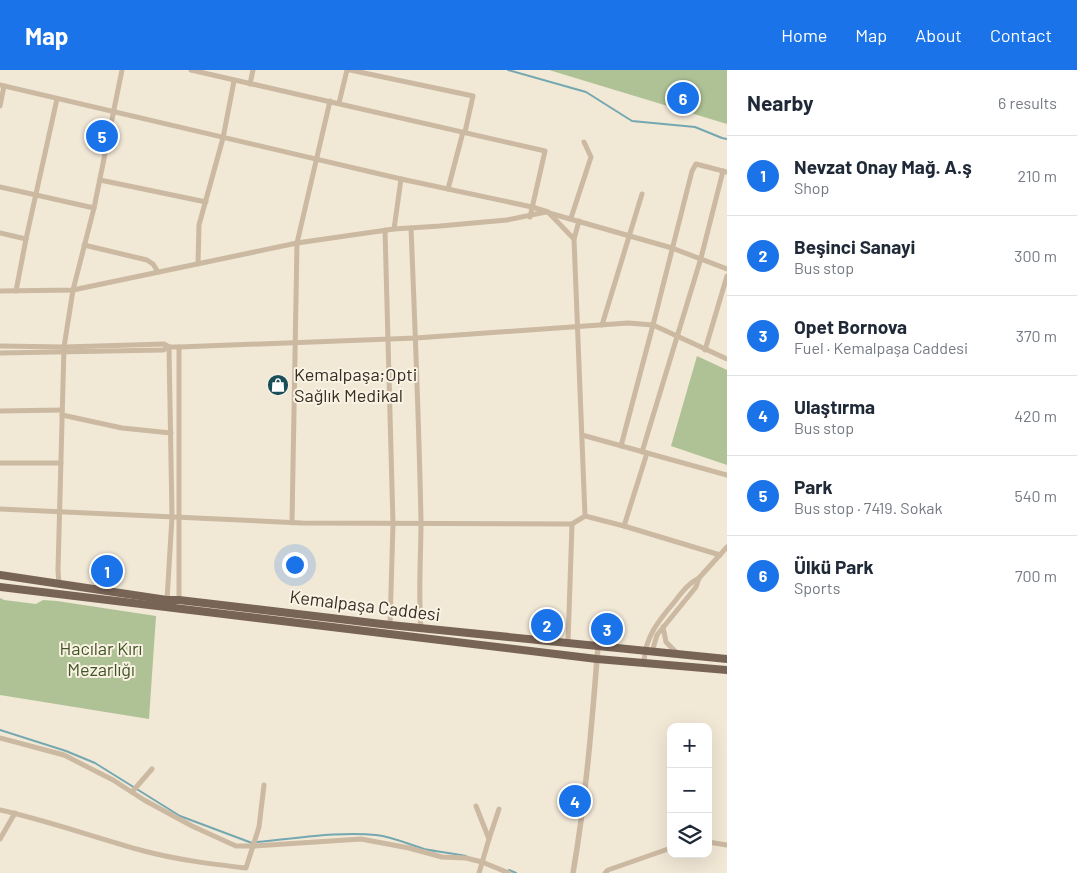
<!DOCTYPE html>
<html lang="en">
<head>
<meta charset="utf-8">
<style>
	:root { --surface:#fff; --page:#f6f6f7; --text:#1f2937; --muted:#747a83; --line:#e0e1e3; --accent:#1a73e8 }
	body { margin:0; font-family:Barlow,sans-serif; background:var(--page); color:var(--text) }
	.controls { position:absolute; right:15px; bottom:15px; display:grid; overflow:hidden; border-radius:10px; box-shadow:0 5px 20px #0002 }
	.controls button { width:45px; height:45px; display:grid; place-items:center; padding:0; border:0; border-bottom:1px solid var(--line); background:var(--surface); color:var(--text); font:25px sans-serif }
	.you { position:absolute; left:294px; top:494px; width:18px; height:18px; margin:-12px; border:4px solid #fff; border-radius:50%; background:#1a73e8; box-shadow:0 0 0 8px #1a73e833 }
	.badge { display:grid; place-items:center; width:32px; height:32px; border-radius:50%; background:var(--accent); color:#fff; font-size:16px; font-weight:700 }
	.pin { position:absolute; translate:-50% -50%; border:2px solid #fff; box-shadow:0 1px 5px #0006 }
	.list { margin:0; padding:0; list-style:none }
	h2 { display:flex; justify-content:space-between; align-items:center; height:65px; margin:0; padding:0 20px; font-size:21px }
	h2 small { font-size:16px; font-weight:400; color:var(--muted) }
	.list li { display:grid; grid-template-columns:32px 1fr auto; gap:15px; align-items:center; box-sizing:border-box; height:80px; padding:0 20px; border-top:1px solid var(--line) }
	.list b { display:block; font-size:19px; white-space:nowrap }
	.list p { margin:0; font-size:16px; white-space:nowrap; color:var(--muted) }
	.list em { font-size:16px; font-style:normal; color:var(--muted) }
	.icon { flex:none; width:28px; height:28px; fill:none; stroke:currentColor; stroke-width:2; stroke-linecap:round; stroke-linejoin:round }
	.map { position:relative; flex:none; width:727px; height:803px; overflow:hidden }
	header { display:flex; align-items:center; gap:30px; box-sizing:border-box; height:70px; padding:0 25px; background:var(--accent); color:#fff }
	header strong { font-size:24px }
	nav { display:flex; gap:28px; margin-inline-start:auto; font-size:18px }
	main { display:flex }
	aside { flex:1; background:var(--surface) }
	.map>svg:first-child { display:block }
</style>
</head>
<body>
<header>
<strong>Map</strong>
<nav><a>Home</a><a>Map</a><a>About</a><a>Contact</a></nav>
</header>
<main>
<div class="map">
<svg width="727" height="803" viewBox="0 0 727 803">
	<rect width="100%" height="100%" fill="#f2e8d6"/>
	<!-- green -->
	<g fill="#afc296">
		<path d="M549 0H727V54Z"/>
		<path d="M697 286 727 300V395L671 376Z"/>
		<path d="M0 528 4 530 36 534 43 530 57 531 156 546 149 649 0 625Z"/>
	</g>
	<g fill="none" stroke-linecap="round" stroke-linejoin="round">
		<!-- stream -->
		<g stroke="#74a8b1" stroke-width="2">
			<path d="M508 0 586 22 632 51 695 57 722 68 727 69"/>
			<path d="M0 660 66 681 95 693 180 746 252 773"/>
			<path d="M257 772C294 769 339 761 376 765 393 767 408 774 424 779 438 782 452 783 466 786"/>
			<path d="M509 800 516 803"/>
		</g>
		<!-- minor -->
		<g stroke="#cbb9a2" stroke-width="5">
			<path d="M191 0 545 81 530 147"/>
			<path d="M350 0 473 26 465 62"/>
			<path d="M250 14 253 0"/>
			<path d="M0 15 401 109 532 137 548 142 574 169 585 446 572 454 302 453 0 439"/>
			<path d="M339 33 347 0"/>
			<path d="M0 36 4 16"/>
			<path d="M100 110 206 132"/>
			<path d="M0 117 94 138"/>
			<path d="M448 119 463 62"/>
			<path d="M549 143 672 178 727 199"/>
			<path d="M571 148 591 87 584 72"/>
			<path d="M411 158C415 255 419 353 421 451 421 487 418 523 421 558"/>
			<path d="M394 159 401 109"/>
			<path d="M385 160 393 454 390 555"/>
			<path d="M0 163 26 169"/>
			<path d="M574 169 579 151"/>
			<path d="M84 175 147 190 153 194 158 202"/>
			<path d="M198 194 199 155 223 68 234 11"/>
			<path d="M0 221 73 220 297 173 394 159 440 156 507 150 546 142"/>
			<path d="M16 221 26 169 57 29"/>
			<path d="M602 255 642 124"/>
			<path d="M0 276 64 277 164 274 169 277H179L416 268 628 253 653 255 727 289"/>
			<path d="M179 277V530"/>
			<path d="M705 280 727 206"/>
			<path d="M0 283 163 280 169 277"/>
			<path d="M0 341 62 340"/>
			<path d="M62 345 122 358 171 363"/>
			<path d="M582 365 727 405"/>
			<path d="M621 376 653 255 692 101 696 94 727 102"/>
			<path d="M642 382 701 188 723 101"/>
			<path d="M0 393H61"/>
			<path d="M585 446 624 456 720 485"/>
			<path d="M292 453 297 173 330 31"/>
			<path d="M624 456 647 383"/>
			<path d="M59 515 58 500 64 277 73 220 94 138 122 0"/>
			<path d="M167 530 172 447 169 277"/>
			<path d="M663 557 666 572 678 584"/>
			<path d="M568 573 572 454"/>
			<path d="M652 582 657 565 696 517 699 508 727 477"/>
			<path d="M644 592C645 566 660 549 676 530 683 521 689 513 699 508"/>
			<path d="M0 668 64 685 113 710 144 730 192 756 236 776H254L361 769 409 778 442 787 466 788 482 792 509 803"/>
			<path d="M132 722 152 699"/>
			<path d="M476 736 489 769 499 739"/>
			<path d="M0 740C49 751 96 768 144 781 178 790 212 794 246 798L259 757 264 715"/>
			<path d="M0 769 15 743"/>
			<path d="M708 772 727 775"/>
			<path d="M479 803 489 769"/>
			<path d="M605 803 608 800 671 778"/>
		</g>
		<!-- tertiary -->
		<path stroke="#cbb9a2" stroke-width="5.5" d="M573 803C586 728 592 652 598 577"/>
		<!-- primary -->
		<g stroke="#786455" stroke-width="8">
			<path d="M0 505 167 530H179L390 555 727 589"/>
			<path d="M0 517 597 589 727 600"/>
		</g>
	</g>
	<!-- icons -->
	<defs>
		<g id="shop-disc" transform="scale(1.125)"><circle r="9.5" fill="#184e59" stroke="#faf2e3"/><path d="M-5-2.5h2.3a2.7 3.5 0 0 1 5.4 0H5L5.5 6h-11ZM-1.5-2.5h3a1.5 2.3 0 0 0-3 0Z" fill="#fff"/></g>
	</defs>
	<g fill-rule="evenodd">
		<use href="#shop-disc" x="278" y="315"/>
	</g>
	<g text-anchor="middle" stroke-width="4" stroke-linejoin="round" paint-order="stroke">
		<!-- poi labels -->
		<g font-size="18" fill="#352c25" stroke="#faf2e3" text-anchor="start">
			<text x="294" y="311">Kemalpaşa;Opti<tspan x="294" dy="21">Sağlık Medikal</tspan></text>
		</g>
		<!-- street labels -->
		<g font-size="18" fill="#352c25" stroke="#faf2e3">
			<text transform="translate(365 536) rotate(7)" y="6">Kemalpaşa Caddesi</text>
		</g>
		<!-- park labels -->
		<g font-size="18" fill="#3f5527" stroke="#faf2e3">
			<text x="101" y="585">Hacılar Kırı<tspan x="101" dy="21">Mezarlığı</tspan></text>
		</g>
	</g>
</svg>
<div class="controls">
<button>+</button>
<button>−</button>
<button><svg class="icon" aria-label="layers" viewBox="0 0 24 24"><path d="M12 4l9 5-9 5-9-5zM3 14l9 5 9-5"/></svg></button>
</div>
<div class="you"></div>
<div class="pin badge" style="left:107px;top:501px">1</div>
<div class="pin badge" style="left:547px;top:555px">2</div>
<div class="pin badge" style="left:607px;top:559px">3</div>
<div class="pin badge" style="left:575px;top:731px">4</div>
<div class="pin badge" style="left:102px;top:66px">5</div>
<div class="pin badge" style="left:683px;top:28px">6</div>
</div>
<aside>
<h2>Nearby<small>6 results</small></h2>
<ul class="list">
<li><span class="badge">1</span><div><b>Nevzat Onay Mağ. A.ş</b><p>Shop</p></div><em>210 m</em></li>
<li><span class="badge">2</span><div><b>Beşinci Sanayi</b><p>Bus stop</p></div><em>300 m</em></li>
<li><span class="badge">3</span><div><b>Opet Bornova</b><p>Fuel · Kemalpaşa Caddesi</p></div><em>370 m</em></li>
<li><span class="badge">4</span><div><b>Ulaştırma</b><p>Bus stop</p></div><em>420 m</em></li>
<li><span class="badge">5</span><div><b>Park</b><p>Bus stop · 7419. Sokak</p></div><em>540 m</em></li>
<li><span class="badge">6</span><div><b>Ülkü Park</b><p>Sports</p></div><em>700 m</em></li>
</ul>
</aside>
</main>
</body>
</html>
